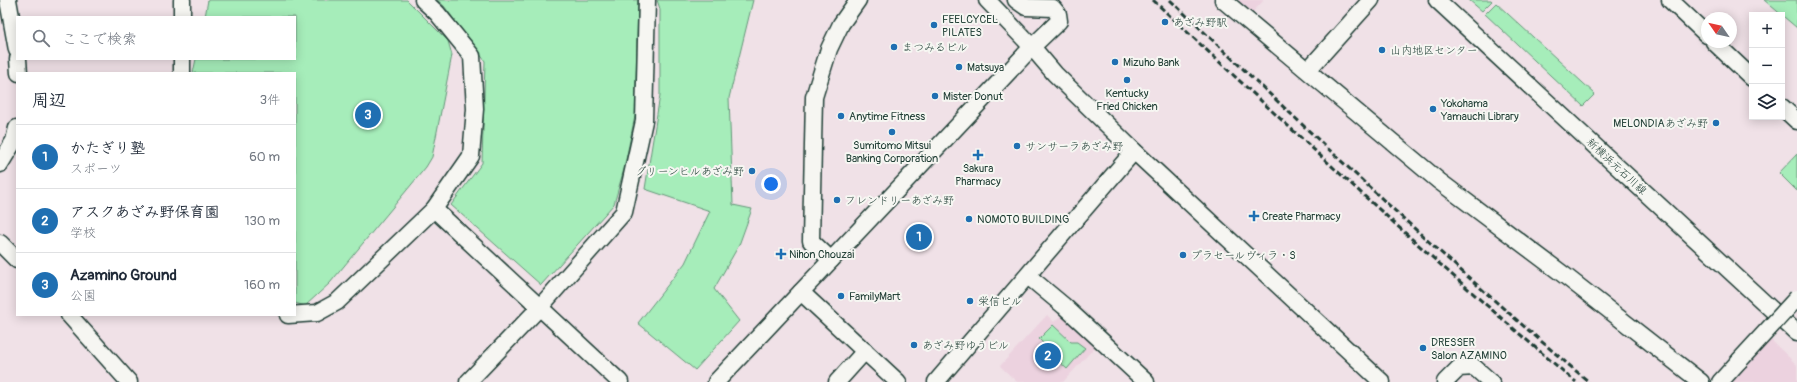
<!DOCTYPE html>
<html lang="ja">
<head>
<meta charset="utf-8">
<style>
	:root { --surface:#fff; --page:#f2f2f3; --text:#1f2937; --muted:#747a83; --line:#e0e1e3; --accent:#1f6fb2 }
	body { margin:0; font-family:Pangolin,"Klee One",sans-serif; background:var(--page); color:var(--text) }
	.controls { position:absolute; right:12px; top:12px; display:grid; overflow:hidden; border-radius:0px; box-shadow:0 2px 10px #0003 }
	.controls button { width:36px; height:36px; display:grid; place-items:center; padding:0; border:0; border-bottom:1px solid var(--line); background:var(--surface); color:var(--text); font:20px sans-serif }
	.compass { position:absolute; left:1701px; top:12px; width:36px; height:36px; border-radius:50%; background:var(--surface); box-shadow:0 2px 10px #0003; rotate:304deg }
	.you { position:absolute; left:771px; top:184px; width:14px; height:14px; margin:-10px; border:3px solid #fff; border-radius:50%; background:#1a73e8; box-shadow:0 0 0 6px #1a73e833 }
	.badge { display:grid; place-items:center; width:26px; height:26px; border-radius:50%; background:var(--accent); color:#fff; font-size:13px; font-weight:700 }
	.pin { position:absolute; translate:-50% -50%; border:2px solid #fff; box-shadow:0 1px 4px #0006 }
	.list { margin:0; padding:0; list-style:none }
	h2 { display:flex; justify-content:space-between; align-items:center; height:52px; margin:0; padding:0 16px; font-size:17px }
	h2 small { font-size:13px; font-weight:400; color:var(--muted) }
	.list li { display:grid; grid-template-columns:26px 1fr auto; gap:12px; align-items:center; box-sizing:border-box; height:64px; padding:0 16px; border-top:1px solid var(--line) }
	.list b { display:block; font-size:15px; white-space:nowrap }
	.list p { margin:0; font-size:13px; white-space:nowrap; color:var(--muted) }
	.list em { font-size:13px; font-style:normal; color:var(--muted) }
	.icon { flex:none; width:22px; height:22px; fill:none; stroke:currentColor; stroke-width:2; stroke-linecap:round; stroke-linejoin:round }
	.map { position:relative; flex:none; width:1797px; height:382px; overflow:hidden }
	.search { position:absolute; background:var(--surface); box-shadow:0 2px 10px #0003; left:16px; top:16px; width:280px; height:44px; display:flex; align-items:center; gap:10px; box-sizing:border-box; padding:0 14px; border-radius:0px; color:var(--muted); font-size:15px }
	.panel { position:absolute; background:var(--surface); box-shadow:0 2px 10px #0003; left:16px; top:72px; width:280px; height:244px; border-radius:0px }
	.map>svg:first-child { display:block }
</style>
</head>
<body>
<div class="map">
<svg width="1797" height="382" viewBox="0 0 1797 382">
	<rect width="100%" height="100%" fill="#f0e1e7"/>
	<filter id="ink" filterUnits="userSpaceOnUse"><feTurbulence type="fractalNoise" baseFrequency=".025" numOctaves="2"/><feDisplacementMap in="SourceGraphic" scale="8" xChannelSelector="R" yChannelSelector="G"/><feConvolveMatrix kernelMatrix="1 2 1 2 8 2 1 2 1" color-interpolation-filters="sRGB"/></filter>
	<g filter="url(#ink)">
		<!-- built -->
		<g fill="#ecd2df">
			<path d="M1236 0H1264L1252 13Z"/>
			<path d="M1062 314 1096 346 1063 382H1017L1000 366 1047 315 1054 322Z"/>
			<path d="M1770 339 1797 365V382H1731Z"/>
		</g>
		<!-- green -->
		<g fill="#a6edba" stroke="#629577">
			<path d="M208 0H407L448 41 452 55 432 157 426 167 330 283 305 306 295 303V73H193L196 59H295V17H205Z"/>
			<path d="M437 0H638L635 116 624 169 614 204 541 285 451 205 482 163 485 61 444 6Z"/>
			<path d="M657 0H753L729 98 733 205 752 209 739 245 714 289 739 321 695 370 638 323 685 263 710 211 645 189 660 95V9Z"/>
			<path d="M1469 0H1491L1492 1 1482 11Z"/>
			<path d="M1764 0H1797V28Z"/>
			<path d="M1496 3 1595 94 1583 106 1485 14Z"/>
			<path d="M1797 154V191L1779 173Z"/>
			<path d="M1053 325 1071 342H1077L1085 348 1067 369 1041 345 1043 343 1039 339Z"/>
		</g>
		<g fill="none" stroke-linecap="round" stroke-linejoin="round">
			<!-- minor casing -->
			<g stroke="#1f3d34" stroke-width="19">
				<g id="minor">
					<path d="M8 0 17 50"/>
					<path d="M182 0V17"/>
					<path d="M987 0 1032 47 1055 74 1134 151 1382 382"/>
					<path d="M1223 0 1439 181 1568 278 1701 382"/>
					<path d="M1437 0 1797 333"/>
					<path d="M1670 0 1707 35"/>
					<path d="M1714 42 1752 78"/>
					<path d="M18 59 19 73"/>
					<path d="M182 59V73"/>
					<path d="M1308 70 1371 0"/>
					<path d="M1782 107 1797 121"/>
					<path d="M0 164 14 141 17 128"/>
					<path d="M434 209 620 382"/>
					<path d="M0 243 17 260"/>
					<path d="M831 260 811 241 814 97 829 49 841 24 858 0"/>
					<path d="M1028 276 1064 306 1146 382"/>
					<path d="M801 292 898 382"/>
					<path d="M69 315 129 382"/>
					<path d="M288 315 317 313 337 302 434 209 471 156 475 109 472 56 437 13 423 0"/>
					<path d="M468 382 540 307 624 212 644 121 647 0"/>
					<path d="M716 382 1032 47 1059 21 1058 14 1053 8 1026 7 1016 0"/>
					<path d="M837 382 865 351"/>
					<path d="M936 382 1134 151"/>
					<path d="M1445 382 1459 368 1474 367 1491 382"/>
					<path d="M1720 382 1739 361"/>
				</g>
			</g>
			<!-- minor -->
			<use href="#minor" stroke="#f6f6f2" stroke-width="16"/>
			<!-- rail -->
			<g stroke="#1f3d34" stroke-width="3" stroke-dasharray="6 3" stroke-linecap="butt">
				<path d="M1153 0C1292 130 1431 260 1576 382"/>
				<path d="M1170 0C1308 130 1444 260 1589 382"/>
			</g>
			<!-- minor-bridge casing -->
			<g stroke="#1f3d34" stroke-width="19" stroke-linecap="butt">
				<path id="minor-bridge" d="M1739 361 1797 298"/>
			</g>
			<!-- minor-bridge -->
			<use href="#minor-bridge" stroke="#f6f6f2" stroke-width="16"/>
		</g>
	</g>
	<!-- markers -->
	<g fill="#1f6fb2" stroke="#f6f6f2" stroke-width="1.5">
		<circle cx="1165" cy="22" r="4"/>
		<circle cx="934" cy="25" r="4"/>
		<circle cx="894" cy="47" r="4"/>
		<circle cx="1382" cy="50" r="4"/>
		<circle cx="1115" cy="62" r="4"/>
		<circle cx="959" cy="67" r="4"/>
		<circle cx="1127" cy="80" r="4"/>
		<circle cx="935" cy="96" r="4"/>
		<circle cx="1433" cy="109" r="4"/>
		<circle cx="841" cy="116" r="4"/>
		<circle cx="1716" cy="123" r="4"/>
		<circle cx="892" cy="132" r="4"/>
		<circle cx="1017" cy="146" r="4"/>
		<path d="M976 149h4v4h4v4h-4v4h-4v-4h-4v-4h4z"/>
		<circle cx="752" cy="171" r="4"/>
		<circle cx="837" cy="200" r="4"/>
		<path d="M1252 210h4v4h4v4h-4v4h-4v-4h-4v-4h4z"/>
		<circle cx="969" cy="219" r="4"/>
		<path d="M779 248h4v4h4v4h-4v4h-4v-4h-4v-4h4z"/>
		<circle cx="1183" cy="255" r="4"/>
		<circle cx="841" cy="296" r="4"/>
		<circle cx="970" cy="301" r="4"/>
		<circle cx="914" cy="345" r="4"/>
		<circle cx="1423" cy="348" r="4"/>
	</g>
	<g text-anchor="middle" stroke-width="4" stroke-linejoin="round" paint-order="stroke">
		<!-- poi labels -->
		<g font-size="11" fill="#1f3d34" stroke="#f6f6f2" text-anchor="start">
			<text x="942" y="23">FEELCYCEL<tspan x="942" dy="13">PILATES</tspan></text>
			<text x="1173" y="26">あざみ野駅</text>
			<text x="902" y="51">まつみるビル</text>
			<text x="1390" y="54">山内地区センター</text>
			<text x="1123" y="66">Mizuho Bank</text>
			<text x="967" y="71">Matsuya</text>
			<text x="1127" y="97" text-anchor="middle">Kentucky<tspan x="1127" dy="13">Fried Chicken</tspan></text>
			<text x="943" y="100">Mister Donut</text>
			<text x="1441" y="107">Yokohama<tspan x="1441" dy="13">Yamauchi Library</tspan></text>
			<text x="849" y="120">Anytime Fitness</text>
			<text x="1708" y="127" text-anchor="end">MELONDIAあざみ野</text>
			<text x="892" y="149" text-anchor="middle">Sumitomo Mitsui<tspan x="892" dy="13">Banking Corporation</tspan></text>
			<text x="1025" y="150">サンサーラあざみ野</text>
			<text x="978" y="172" text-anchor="middle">Sakura<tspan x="978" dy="13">Pharmacy</tspan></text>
			<text x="744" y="175" text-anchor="end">グリーンヒルあざみ野</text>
			<text x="845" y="204">フレンドリーあざみ野</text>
			<text x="1262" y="220">Create Pharmacy</text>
			<text x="977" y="223">NOMOTO BUILDING</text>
			<text x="789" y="258">Nihon Chouzai</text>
			<text x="1191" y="259">プラセールヴィラ・S</text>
			<text x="849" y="300">FamilyMart</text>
			<text x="978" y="305">栄信ビル</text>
			<text x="1431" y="346">DRESSER<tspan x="1431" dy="13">Salon AZAMINO</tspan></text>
			<text x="922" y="349">あざみ野ゆうビル</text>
		</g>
		<!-- street labels -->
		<g font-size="11" fill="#1f3d34" stroke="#f6f6f2">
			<text transform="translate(1617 166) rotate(43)" y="4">新横浜元石川線</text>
		</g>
	</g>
</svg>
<div class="controls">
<button>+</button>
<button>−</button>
<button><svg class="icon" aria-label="layers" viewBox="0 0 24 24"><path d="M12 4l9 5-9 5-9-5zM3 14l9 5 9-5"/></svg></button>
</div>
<svg class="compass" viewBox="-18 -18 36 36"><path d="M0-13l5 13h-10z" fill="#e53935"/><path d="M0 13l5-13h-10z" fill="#747a83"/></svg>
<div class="you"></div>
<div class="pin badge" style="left:919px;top:237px">1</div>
<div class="pin badge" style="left:1048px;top:356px">2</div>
<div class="pin badge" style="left:368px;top:115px">3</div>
<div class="search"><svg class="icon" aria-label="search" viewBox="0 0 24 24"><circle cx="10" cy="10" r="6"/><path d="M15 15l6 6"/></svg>ここで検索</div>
<section class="panel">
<h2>周辺<small>3件</small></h2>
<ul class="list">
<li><span class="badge">1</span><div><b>かたぎり塾</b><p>スポーツ</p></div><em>60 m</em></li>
<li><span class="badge">2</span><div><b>アスクあざみ野保育園</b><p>学校</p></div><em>130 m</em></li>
<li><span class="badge">3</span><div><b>Azamino Ground</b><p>公園</p></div><em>160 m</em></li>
</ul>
</section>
</div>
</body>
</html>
